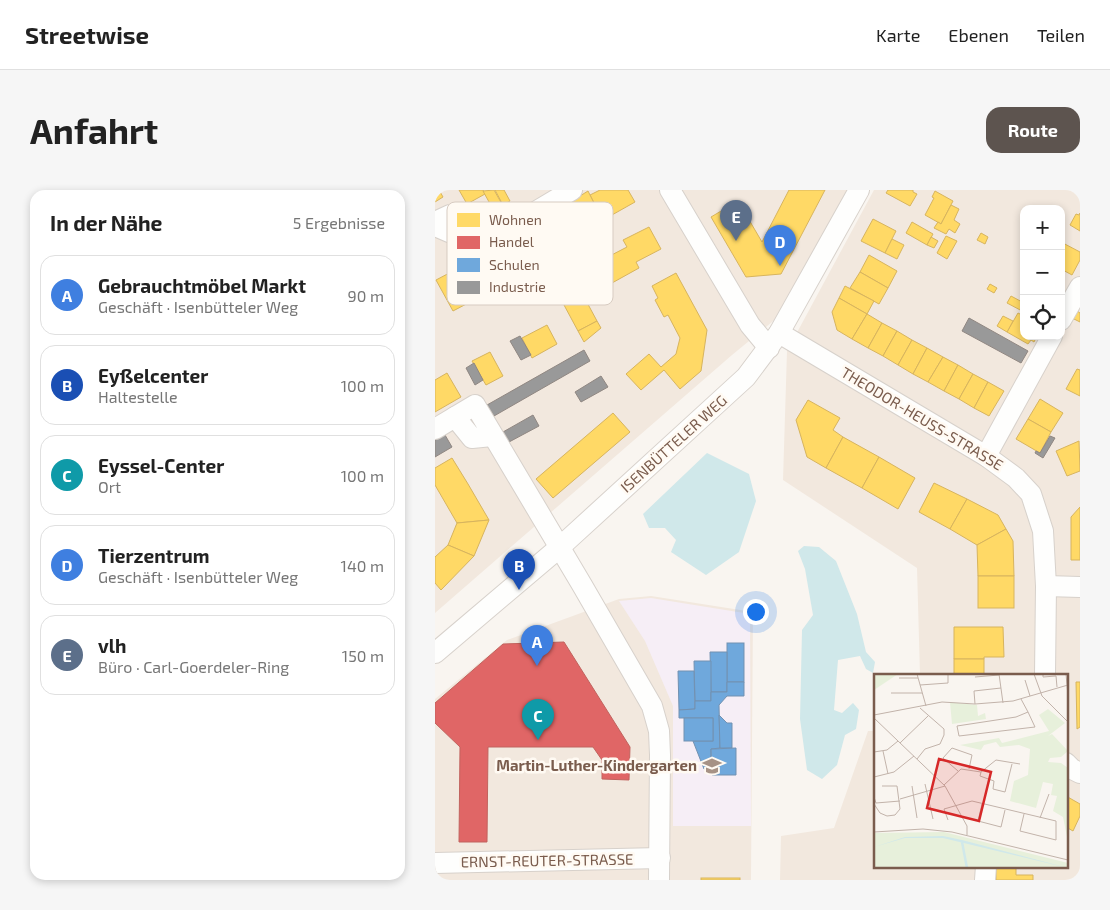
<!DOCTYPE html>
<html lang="de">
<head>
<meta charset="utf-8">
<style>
	:root { --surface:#fff; --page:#f6f6f6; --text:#222; --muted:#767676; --line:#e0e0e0; --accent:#5d544f }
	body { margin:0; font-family:"Exo 2",sans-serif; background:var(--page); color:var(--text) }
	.controls { position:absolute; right:15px; top:15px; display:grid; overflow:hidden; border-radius:10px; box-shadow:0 2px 8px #0003 }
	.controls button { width:45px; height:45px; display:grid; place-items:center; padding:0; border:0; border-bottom:1px solid var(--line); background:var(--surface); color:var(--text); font:25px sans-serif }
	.you { position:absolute; left:320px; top:421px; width:18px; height:18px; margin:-12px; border:4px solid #fff; border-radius:50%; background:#1a73e8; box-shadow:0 0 0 8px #1a73e833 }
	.badge { display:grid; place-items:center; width:32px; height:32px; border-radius:50%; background:var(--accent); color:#fff; font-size:16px; font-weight:700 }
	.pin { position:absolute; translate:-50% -41px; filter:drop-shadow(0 1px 2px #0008) }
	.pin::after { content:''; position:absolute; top:26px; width:18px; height:15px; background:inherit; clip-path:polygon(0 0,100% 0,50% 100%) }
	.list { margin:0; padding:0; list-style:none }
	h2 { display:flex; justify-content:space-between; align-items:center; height:65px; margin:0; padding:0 20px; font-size:21px }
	h2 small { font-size:16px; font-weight:400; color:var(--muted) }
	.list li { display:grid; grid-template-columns:32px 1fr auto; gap:15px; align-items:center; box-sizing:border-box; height:80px; margin:0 10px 10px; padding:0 10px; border:1px solid var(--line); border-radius:15px }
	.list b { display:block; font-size:19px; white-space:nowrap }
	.list p { margin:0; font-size:16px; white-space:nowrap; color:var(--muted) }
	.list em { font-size:16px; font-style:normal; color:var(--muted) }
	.icon { flex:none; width:28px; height:28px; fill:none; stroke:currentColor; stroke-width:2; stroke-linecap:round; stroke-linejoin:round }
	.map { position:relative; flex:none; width:645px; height:690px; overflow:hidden; border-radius:15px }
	header { display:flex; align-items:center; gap:30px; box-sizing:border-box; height:70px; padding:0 25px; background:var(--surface); border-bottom:1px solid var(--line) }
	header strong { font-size:24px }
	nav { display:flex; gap:28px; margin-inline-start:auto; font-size:18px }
	.intro { display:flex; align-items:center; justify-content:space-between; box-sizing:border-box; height:120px; padding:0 30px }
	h1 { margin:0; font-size:35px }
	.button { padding:12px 22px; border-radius:15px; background:var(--accent); color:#fff; font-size:18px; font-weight:700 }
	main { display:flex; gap:30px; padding:0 30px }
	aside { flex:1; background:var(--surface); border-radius:15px; box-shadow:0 2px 8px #0003 }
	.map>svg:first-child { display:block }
</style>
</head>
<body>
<header>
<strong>Streetwise</strong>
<nav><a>Karte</a><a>Ebenen</a><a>Teilen</a></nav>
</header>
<div class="intro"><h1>Anfahrt</h1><a class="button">Route</a></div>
<main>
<aside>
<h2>In der Nähe<small>5 Ergebnisse</small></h2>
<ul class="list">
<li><span class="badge" style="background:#3f7fe0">A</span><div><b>Gebrauchtmöbel Markt</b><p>Geschäft · Isenbütteler Weg</p></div><em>90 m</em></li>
<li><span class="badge" style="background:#1a4fb4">B</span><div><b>Eyßelcenter</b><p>Haltestelle</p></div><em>100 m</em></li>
<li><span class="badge" style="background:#0f9aa8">C</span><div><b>Eyssel-Center</b><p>Ort</p></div><em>100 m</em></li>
<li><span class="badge" style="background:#3f7fe0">D</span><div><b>Tierzentrum</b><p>Geschäft · Isenbütteler Weg</p></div><em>140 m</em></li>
<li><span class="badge" style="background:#5c6f8a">E</span><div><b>vlh</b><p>Büro · Carl-Goerdeler-Ring</p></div><em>150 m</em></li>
</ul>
</aside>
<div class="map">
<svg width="645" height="690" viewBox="0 0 645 690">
	<rect width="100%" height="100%" fill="#f9f5f0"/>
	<!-- residential -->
	<g fill="#f2e8de" fill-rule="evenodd">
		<path d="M0 0H422L359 114 297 165 0 423Z"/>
		<path d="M439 0H645V690H345L346 646 399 638 433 541H440V676H631V485H485L482 378 348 290 352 161ZM589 19H626V146H589Z"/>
		<path d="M216 406 318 422 316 690H0V509L72 450 184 409Z"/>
	</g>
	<!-- education -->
	<path fill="#f6eef6" d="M216 408 315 424 316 636H238V516L210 451 184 411Z"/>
	<!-- water -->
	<g fill="#d0e8ea">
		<path d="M272 263 314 284 321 311 304 362 271 385 236 362 241 350 230 338H214L208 324Z"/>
		<path d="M369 356 384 357 401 371 422 424 431 462 440 472 438 483 431 479 425 466 403 470 399 520 407 523 418 513 424 520 421 539 410 545 402 575 387 589 372 580 365 529 367 440 378 425 370 379 363 361Z"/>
	</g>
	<!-- homes -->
	<g fill="#ffd966" stroke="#d7b45e">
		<path d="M0 0H4L8 7 0 12Z"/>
		<path d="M24 0H48L50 4 32 14Z"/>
		<path d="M59 0 68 16 59 21 48 1Z"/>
		<path d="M60 0H69L75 11 68 15Z"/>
		<path d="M165 0H193L200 12 161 34 152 19 160 15 155 5Z"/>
		<path d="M354 0H390L346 84 311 87 276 27 303 11 327 52Z"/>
		<path d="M453 0H478V2L482 4 475 16 451 3Z"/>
		<path d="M153 1 160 15 144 24 137 11Z"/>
		<path d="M500 1 518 11 506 34 490 25 499 8 497 7Z"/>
		<path d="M516 15 524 19 519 30 525 34 520 43 514 39 511 44 499 38 503 32 506 34Z"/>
		<path d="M645 23V41L635 35 641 24 644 25Z"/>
		<path d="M438 29 461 41 450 63 426 51Z"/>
		<path d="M477 32 498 44 492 55 471 43Z"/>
		<path d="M214 37 226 59 201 72 204 78 177 93 165 71 192 57 188 50Z"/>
		<path d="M546 43 553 47 550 54 542 50Z"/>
		<path d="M511 46 522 51 512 69 502 63Z"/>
		<path d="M496 47 503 51 499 58 492 55Z"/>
		<path d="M457 49 469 55 462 69 450 63Z"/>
		<path d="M626 52 645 62V70L637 85 626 79Z"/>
		<path d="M434 65 462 81 453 98 425 82Z"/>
		<path d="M20 80 37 111 18 121 1 90Z"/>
		<path d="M425 82 453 98 444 114 415 98Z"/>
		<path d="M241 83 272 140 266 181 245 199 229 180 206 200 191 184 214 164 226 177 241 164 245 148 233 125 229 127 220 110 223 108 217 96Z"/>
		<path d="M555 94 562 98 559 103 552 99Z"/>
		<path d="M410 96 439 111 432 124 404 108Z"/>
		<path d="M148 105 162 131 143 141 129 115Z"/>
		<path d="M576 106 589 113V122L572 113Z"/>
		<path d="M404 108 432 124 417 149 402 140 397 122Z"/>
		<path d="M641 120 645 123V132L637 128Z"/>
		<path d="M583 123 589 126V146H602L599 152 596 150 593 154 572 142Z"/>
		<path d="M432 124 447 133 433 158 417 149Z"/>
		<path d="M568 126 578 131 572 142 562 136Z"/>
		<path d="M162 131 166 138 149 152 143 141Z"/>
		<path d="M447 133 462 141 448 166 433 158Z"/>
		<path d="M112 135 122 154 97 168 87 148Z"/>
		<path d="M462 141 477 150 463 175 448 166Z"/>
		<path d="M477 150 492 158 478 184 463 175Z"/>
		<path d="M492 158 508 167 493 192 478 184Z"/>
		<path d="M55 162 68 186 51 195 37 171Z"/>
		<path d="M508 167 523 175 509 201 493 192Z"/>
		<path d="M523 175 538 184 524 209 509 201Z"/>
		<path d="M642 179 645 180V206L631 199Z"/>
		<path d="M12 183 26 207 0 222V190Z"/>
		<path d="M538 184 553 192 539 218 524 209Z"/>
		<path d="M553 192 569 201 554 226 539 218Z"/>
		<path d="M605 209 628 223 616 242 593 229Z"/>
		<path d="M373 210 405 228 398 240 408 247 391 278 372 267 361 230Z"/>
		<path d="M178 223 195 242 118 308 101 289Z"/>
		<path d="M593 229 616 242 605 263 581 249Z"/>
		<path d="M408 247 444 267 427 298 391 278Z"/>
		<path d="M644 251 645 281 632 286 621 261Z"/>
		<path d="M444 267 480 288 463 319 427 298Z"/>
		<path d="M17 268 33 294 54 330 22 333 0 295V278Z"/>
		<path d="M499 293 532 309 515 339 484 322Z"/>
		<path d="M532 309 563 325 571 339 542 355 515 339Z"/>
		<path d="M645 317V370H636V327Z"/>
		<path d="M54 330 39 366 13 355 22 333Z"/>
		<path d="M571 339 578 351 579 386H543L542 355Z"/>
		<path d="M13 355 39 366 6 400 0 393V367Z"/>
		<rect x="543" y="386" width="36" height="32"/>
		<path d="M519 437H568L569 467H549V469H519Z"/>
		<rect x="519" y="469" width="30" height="16"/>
		<path d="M641 492H645V537L642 539Z"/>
		<path d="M631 606 645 614V626L638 641 631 637Z"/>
		<path d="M561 676H581V685H598V690H561Z"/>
		<rect x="266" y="688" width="39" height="2"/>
	</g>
	<!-- shops -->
	<path fill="#e06666" stroke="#c1635e" d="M129 452 195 557 194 590 167 589V570L158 557H53L52 652H24L25 557 0 533V513L68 454Z"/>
	<!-- schools -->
	<g fill="#6fa8dc" stroke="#7291b1">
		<rect x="292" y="453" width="17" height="39"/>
		<path d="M275 462H292V502H276Z"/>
		<path d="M259 471H276V511H260Z"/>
		<path d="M243 481H259L260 519 244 520Z"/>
		<path d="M292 492H309V506H292L284 515 285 558 276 559V579H269L258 551H278V528H244V520L260 519V511H276V502H292Z"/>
		<path d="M284 525 292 533H297V558H285Z"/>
		<rect x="249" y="528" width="29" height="23"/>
		<path d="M301 558V585H277L276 559Z"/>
	</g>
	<!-- industry -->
	<g fill="#999" stroke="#908782">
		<path d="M534 128 593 161 586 173 527 141Z"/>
		<path d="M85 146 96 165 86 170 75 151Z"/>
		<path d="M149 160 155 171 59 226 52 215Z"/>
		<path d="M39 173 48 190 40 195 31 178Z"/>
		<path d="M166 186 173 197 146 212 140 202Z"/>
		<path d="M98 225 104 236 74 252 68 242Z"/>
		<path d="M10 245 17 257 0 267V250Z"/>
		<path d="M615 246 620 248 608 268 600 263 601 261 605 263Z"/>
	</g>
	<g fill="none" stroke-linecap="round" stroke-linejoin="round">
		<!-- street casing -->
		<g stroke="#d7d1cb" stroke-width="22">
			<g id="street">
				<path d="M235 0 315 135 334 158"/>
				<path d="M0 32 15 25 38 27 70 38"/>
				<path d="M0 36 26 47 50 52 137 0"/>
				<path d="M626 130 645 97"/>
				<path d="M344 143 551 266 581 288 596 304 608 341 611 396 610 485"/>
				<path d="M20 227 37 248 57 246"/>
				<path d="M0 239 40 215 147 395 217 516 224 541 225 565 224 690"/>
				<path d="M551 266 617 146"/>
				<path d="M611 396 645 397"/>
				<path d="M0 463 125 357 311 187 344 143 424 0"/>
				<path d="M631 573 637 579 645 583"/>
				<path d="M0 673 225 668"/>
				<path d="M550 690 551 676"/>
			</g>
		</g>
		<!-- street -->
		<use href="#street" stroke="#fefefd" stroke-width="20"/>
	</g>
	<!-- icons -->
	<defs>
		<g id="school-bare" transform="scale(1.5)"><path d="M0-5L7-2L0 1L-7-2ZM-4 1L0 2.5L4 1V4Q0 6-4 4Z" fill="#a69286" stroke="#fffaf3" stroke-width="2.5" paint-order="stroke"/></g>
	</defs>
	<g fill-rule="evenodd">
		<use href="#school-bare" x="277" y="576"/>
	</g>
	<g text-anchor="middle" stroke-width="5" stroke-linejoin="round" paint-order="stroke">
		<!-- street labels -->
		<g font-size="15" fill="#7a5c4d" stroke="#fffaf3">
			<text transform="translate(487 229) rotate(31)" y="5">THEODOR-HEUSS-STRASSE</text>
			<text transform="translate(239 254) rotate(-42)" y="5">ISENBÜTTELER WEG</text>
			<text transform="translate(112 671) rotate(-1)" y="5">ERNST-REUTER-STRASSE</text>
		</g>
		<!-- poi labels -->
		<g font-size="15" font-weight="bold" fill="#7a5c4d" stroke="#fffaf3" text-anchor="end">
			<text x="262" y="581">Martin-Luther-Kindergarten</text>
		</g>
	</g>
	<!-- overview -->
	<g transform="translate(439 484)">
		<rect width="194" height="194" fill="#f9f5f0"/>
		<path d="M0 0H24L0 16ZM76 28 103 31 104 42 111 39 112 45 78 50ZM174 35 191 49 174 62 178 60 194 77 187 83 176 84 174 88 187 89 194 94V168L189 143 179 137 183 122 177 121 179 110 169 108 162 134 136 127 140 107 154 101 156 75 145 71 126 73 122 68 110 71 107 76 86 71 125 64 128 69 175 57 165 41ZM70 158 194 189V194H0V159Z" fill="#e7f0db"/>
		<path d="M69 162 88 166 194 194 69 164H31L0 173 31 163Z" fill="#d0e8ea"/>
		<path fill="none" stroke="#d0e8ea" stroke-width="2.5" d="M88 168 93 194"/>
		<path fill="none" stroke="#c2b3aa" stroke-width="1" d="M43 0 52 32M125 0 129 29M160 0 168 22 194 48M169 0V3L182 2 183 13M192 0 194 22M101 3 125 1M25 4H44M151 6 156 22M46 11 74 9V0M17 19H48M147 25 154 38 142 43 83 52 85 62 161 53 154 38M101 30 100 17 127 14M0 41 68 28 101 30 139 27 194 11M0 44 71 112 93 152V161M26 69 54 42M9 77 14 100M0 78 13 76 24 67M43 85 51 75 66 70 70 61V55L46 34M84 97 69 84 78 74 98 81 95 95M107 98 106 102 120 107 119 115 131 118 138 90M0 103 20 98 40 82M51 110 59 145M70 111 87 95 107 98 122 86 146 90M38 112 43 144M0 123 2 129 26 127M26 125 71 112M0 130 6 139 13 142 21 141 26 135 23 112H8M108 130 104 147 127 153 131 136M166 144 175 120M74 146 70 135 98 127 182 147V166L146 157 150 140M0 158 49 155 78 158 194 186"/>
		<path fill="#d62828" fill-opacity="0.15" stroke="#d62828" stroke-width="2.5" d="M65 85 117 98 105 147 53 134Z"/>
		<rect width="194" height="194" fill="none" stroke="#7a5c4d" stroke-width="2.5"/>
	</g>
	<!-- legend -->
	<rect x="12" y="12" width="166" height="103" rx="8" fill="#fffaf3" stroke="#d7cbc1" stroke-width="1"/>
	<rect x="22" y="23" width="23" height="14" fill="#ffd966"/>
	<rect x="22" y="46" width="23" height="13" fill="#e06666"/>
	<rect x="22" y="68" width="23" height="14" fill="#6fa8dc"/>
	<rect x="22" y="91" width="23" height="13" fill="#999"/>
	<g font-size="14" fill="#7a5c4d">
		<text x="54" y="35">Wohnen</text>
		<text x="54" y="57">Handel</text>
		<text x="54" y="80">Schulen</text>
		<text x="54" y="102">Industrie</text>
	</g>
</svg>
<div class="controls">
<button>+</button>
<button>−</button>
<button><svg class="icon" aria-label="locate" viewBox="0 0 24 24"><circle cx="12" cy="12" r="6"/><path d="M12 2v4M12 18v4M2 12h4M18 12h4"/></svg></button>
</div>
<div class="you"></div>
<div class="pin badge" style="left:102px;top:476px;background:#3f7fe0">A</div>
<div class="pin badge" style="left:84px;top:400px;background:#1a4fb4">B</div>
<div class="pin badge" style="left:103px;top:550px;background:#0f9aa8">C</div>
<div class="pin badge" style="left:345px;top:76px;background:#3f7fe0">D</div>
<div class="pin badge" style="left:301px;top:51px;background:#5c6f8a">E</div>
</div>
</main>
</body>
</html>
